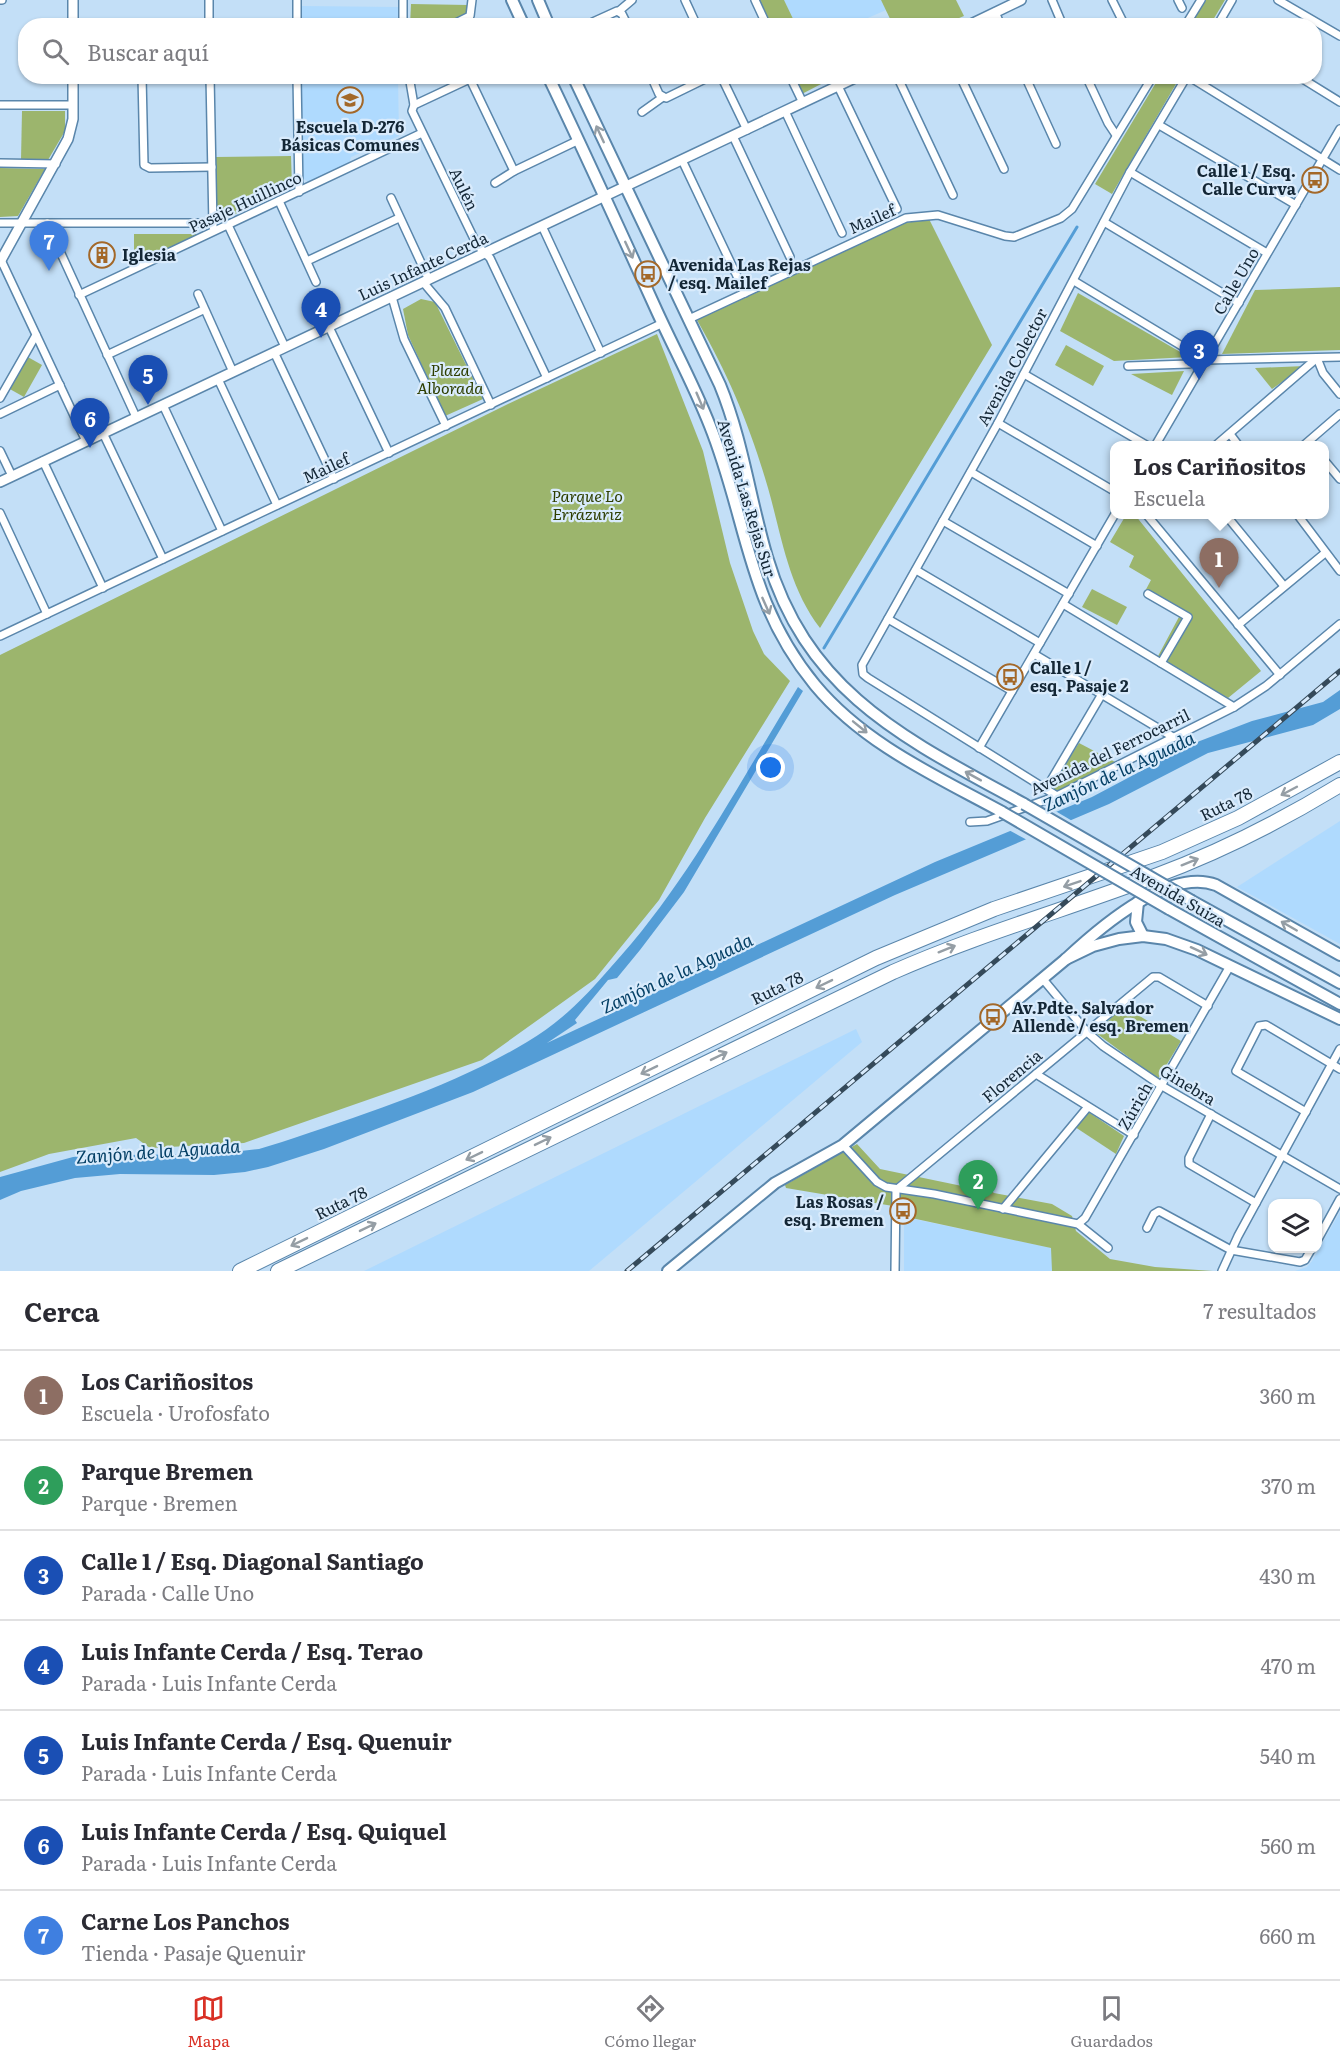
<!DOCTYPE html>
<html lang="es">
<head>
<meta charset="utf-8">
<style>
	:root { --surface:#fff; --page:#f7f7f7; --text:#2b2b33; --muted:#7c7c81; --line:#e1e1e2; --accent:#d93025 }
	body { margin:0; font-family:Literata,serif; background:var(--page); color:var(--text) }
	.controls { position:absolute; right:18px; bottom:18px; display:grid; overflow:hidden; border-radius:12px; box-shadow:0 2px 4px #0004 }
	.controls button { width:54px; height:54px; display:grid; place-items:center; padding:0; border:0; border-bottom:2px solid var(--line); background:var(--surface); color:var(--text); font:30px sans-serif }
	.you { position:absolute; left:771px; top:768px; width:21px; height:21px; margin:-15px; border:4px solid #fff; border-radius:50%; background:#1a73e8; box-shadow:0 0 0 9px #1a73e833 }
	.badge { display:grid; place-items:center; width:39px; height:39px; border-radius:50%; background:var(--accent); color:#fff; font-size:20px; font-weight:700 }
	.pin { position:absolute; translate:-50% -50px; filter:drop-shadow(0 2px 3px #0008) }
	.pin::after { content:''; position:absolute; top:32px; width:21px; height:18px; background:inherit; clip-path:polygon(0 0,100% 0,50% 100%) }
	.popup { position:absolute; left:1110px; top:441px; width:219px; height:78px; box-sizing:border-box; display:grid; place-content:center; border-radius:12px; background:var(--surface); filter:drop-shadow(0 2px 4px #0005); font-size:20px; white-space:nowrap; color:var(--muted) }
	.popup b { font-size:22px; color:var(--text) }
	.popup::after { content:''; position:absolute; left:50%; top:100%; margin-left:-12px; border:12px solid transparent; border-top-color:var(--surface) }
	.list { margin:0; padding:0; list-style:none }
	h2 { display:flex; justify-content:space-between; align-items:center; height:78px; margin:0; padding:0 24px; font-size:26px }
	h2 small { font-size:20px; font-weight:400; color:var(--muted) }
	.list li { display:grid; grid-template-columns:39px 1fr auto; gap:18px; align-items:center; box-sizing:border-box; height:90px; padding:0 24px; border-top:2px solid var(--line) }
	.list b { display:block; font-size:22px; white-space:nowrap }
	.list p { margin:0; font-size:20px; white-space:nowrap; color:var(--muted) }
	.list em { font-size:20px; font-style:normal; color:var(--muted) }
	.icon { flex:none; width:33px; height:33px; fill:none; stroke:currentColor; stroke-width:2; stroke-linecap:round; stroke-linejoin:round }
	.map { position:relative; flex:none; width:1340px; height:1271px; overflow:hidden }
	.search { position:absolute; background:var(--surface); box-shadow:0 2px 4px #0004; left:18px; right:18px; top:18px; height:66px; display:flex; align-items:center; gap:15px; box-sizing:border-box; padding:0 21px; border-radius:24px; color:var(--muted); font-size:22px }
	.sheet { height:708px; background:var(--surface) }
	nav { display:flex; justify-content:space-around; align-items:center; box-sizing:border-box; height:84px; border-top:2px solid var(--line); background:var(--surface); font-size:16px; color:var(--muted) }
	nav a { display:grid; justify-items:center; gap:3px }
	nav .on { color:var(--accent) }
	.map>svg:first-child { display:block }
</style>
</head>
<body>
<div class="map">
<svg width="1340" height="1271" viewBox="0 0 1340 1271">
	<rect width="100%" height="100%" fill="#c3dff7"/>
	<!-- built -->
	<g fill="#afdafe">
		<path d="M784 0H881L886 10 852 25H796Z"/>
		<path d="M301 6 398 7V25H301Z"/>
		<path d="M302 77H398L399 136 351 157 349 164 309 182 302 178Z"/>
		<path d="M1340 821V944L1237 887Z"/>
		<path d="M856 1029 862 1042 589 1271H364Z"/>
		<path d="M1340 1212V1271H1295L1307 1267 1312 1261Z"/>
		<path d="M904 1217 1052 1248V1271H904Z"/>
	</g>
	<!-- green -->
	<g fill="#9cb56d">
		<path d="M756 0H784L796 25H768Z"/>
		<path d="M881 0H956L964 16 942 25H893Z"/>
		<path d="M1206 0H1225L1210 25H1190Z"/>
		<path d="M411 4 468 5 467 16 446 25 410 26Z"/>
		<path d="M1160 76 1180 77 1112 194 1095 184Z"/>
		<path d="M791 77H820L823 83 800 95Z"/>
		<path d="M22 111H65V131L48 160H21Z"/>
		<path d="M291 156 292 188 220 221 216 218V157Z"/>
		<path d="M0 168 45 169 18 216 0 217Z"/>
		<path d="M929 219 992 345 820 628C788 586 782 537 768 488 750 426 729 376 697 320L905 223Z"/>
		<path d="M134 234H202L134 266Z"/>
		<path d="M1340 287V350L1222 354 1255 290Z"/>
		<path d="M1078 293 1189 357 1114 361 1060 331Z"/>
		<path d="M421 299 435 302 483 399 445 416 408 335 403 309Z"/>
		<path d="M657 334 703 451 730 563 753 631 764 654 790 681 705 818 659 900 595 979 482 1060 244 1143 150 1148 136 1138 49 1154 0 1172V655L508 404Z"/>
		<path d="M1066 345 1104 366 1093 386 1055 365Z"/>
		<path d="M26 356 42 365 24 397 8 388Z"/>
		<path d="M1305 366 1272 389 1255 368Z"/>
		<path d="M1184 371 1172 395 1131 374Z"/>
		<path d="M1126 515H1135L1261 671 1228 698 1157 658 1180 615 1143 595 1151 580 1129 567 1134 556 1110 542Z"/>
		<path d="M1092 589 1127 607 1117 625 1082 607Z"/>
		<path d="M1079 743 1117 763 1056 793 1049 789Z"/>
		<path d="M1123 1006 1181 1041 1158 1079 1096 1033Z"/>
		<path d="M1087 1111 1124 1136 1116 1154 1075 1127Z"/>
		<path d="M857 1144 880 1169 962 1186 972 1176 994 1193 1052 1204 1072 1216 1076 1231 1110 1259 1155 1267 1213 1271H1052L1051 1248 893 1214V1206L786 1188 785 1185Z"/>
	</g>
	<!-- water -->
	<path fill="#549dd6" d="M798 687 803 691 684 892 640 950 617 978 608 980 575 1020 577 1023 547 1043 935 862 1092 797 1192 744 1252 721 1323 702 1340 690V709L1313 725 1208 753 1109 804 895 895 473 1092 324 1149 268 1167 245 1172 214 1175 120 1174 75 1178 21 1191 0 1200V1177L73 1157 120 1153 121 1155 215 1154 259 1149 282 1142C360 1116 456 1085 527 1042 560 1023 586 996 611 967 687 884 739 783 798 687Z"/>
	<!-- pier -->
	<path fill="#c3dff7" d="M1052 809 1074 822 1029 841 1005 828Z"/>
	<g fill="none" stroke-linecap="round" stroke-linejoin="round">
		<!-- stream -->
		<path stroke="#549dd6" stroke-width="3" d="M824 648 1077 227"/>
		<!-- minor casing -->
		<g stroke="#5a86ab" stroke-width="10">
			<g id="minor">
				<path d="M0 0H2"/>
				<path d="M209 0V26"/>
				<path d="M297 0V26"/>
				<path d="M685 0 697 26"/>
				<path d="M755 0 767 26"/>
				<path d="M1052 0 1063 26"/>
				<path d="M1112 0 1125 26"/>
				<path d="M1178 0 1182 8"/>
				<path d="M1278 0 1340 36"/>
				<path d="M619 11 632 0"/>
				<path d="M995 12 1001 26"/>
				<path d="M403 26V0"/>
				<path d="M450 26 470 16 472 0"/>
				<path d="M584 26 617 11 622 14 628 26"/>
				<path d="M1185 26 1201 0"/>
				<path d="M1217 26 1232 0"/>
				<path d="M142 76 144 165 150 168 212 167"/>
				<path d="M210 76 213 227"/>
				<path d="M297 76 299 192"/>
				<path d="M409 76 414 105 412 111 477 245 490 258 547 378"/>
				<path d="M651 76 659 94 666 98 711 76"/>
				<path d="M721 76 747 130"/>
				<path d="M790 76 803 103"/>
				<path d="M897 76 953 195"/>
				<path d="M960 76 1004 169"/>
				<path d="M1025 76 1056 144"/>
				<path d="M1086 76 1108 123 1116 135"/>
				<path d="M1188 76 1340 170"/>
				<path d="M1298 76 1340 102"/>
				<path d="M470 79 514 171"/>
				<path d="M838 86 897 209"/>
				<path d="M0 105H73"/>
				<path d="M414 105 476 76"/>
				<path d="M785 111 842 233"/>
				<path d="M642 112 663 97"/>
				<path d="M1159 125 1296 205"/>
				<path d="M733 136 790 257"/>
				<path d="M682 160 745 293"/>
				<path d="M0 163 56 164"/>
				<path d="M1130 172 1267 253"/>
				<path d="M495 183 514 171 579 140"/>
				<path d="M391 198 429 280"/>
				<path d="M279 201 316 282"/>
				<path d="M1104 222 1239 303"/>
				<path d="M0 223H213"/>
				<path d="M47 223 136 417"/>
				<path d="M228 225 285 347"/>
				<path d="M542 226 601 353"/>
				<path d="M1 260 86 441"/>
				<path d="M307 261 399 218"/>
				<path d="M1074 281 1205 360"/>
				<path d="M423 282 445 308 491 405"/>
				<path d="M198 294 233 372"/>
				<path d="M79 295 422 133"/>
				<path d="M392 297 404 339 446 426"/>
				<path d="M689 319 906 218 938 215 1005 236 1014 237 1061 218 1072 209 1153 76"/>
				<path d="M329 327 389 453"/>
				<path d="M274 352 334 479"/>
				<path d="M107 355 203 310"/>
				<path d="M1317 358 1323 373 1340 394"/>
				<path d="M1128 366 1189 364 1205 360 1340 357"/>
				<path d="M1024 374 1148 446"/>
				<path d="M218 379 277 505"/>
				<path d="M0 398 36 335"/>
				<path d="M163 405 222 531"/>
				<path d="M0 414 60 385"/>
				<path d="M998 423 1114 491"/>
				<path d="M103 433 163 559"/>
				<path d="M1230 434 1239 446"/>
				<path d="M1155 446 1340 129"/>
				<path d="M1215 446 1317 358"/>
				<path d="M1303 446 1340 414"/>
				<path d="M0 451 12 476"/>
				<path d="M1324 460 1340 479"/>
				<path d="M43 461 103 588"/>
				<path d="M971 472 1097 546"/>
				<path d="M0 513 47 614"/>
				<path d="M1146 514 1280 675"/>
				<path d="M1225 514 1284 586"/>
				<path d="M1297 514 1340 571"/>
				<path d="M943 521 1069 594"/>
				<path d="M916 570 1040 643"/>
				<path d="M1148 594 1188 617 1161 663"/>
				<path d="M1063 604 1234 707"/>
				<path d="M888 619 1012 691"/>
				<path d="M1238 625 1325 553"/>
				<path d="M0 636 663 323"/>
				<path d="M1034 654 1173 737"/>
				<path d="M979 748 1115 514"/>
				<path d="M1046 789 1102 694"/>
				<path d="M1057 796 868 678 863 674 862 665 998 423 1130 172 1187 76"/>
				<path d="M970 822 987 821 1057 796 1234 707 1266 686 1340 624"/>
				<path d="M1042 978 1087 1032 1103 1046 1162 1086 1340 1189"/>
				<path d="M1036 1074 1134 1135"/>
				<path d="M1306 1112 1236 1071 1259 1026 1266 1025 1340 1069"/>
				<path d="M1211 1114 1189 1158V1164L1256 1203"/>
				<path d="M843 1145 877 1182 886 1187 934 1194 1078 1224 1108 1248"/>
				<path d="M896 1190 1153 977H1159L1208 1006"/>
				<path d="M1003 1209 1087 1108"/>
				<path d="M1078 1224 1085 1218 1230 966"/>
				<path d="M1147 1228 1154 1214 1159 1211 1231 1250 1300 1262 1305 1260 1312 1248"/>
				<path d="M1318 1239 1340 1199"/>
				<path d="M895 1271 896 1190"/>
				<path d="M1222 1271 1238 1236 1340 1049"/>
			</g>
		</g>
		<!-- tertiary casing -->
		<g stroke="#5a86ab" stroke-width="12">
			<g id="tertiary">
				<path d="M73 0V26"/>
				<path d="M967 26 1021 0"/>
				<path d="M0 262 68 139 73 119V76"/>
				<path d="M0 482 859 76"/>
			</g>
		</g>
		<!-- secondary casing -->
		<g stroke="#5a86ab" stroke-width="14">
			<path id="secondary" d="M668 1271 775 1183 843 1145 1066 959 1093 946 1119 939 1143 936 1166 939 1197 950 1340 1019"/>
		</g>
		<!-- primary casing -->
		<g stroke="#5a86ab" stroke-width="14">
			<g id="primary">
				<path d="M512 0 524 26"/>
				<path d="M538 0 549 26"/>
				<path d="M548 76C585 153 620 230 655 307 673 347 694 385 710 426 748 521 746 601 815 685 864 744 936 776 1002 812"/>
				<path d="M573 76 720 385C743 441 750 500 767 557 808 695 908 740 1024 804"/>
				<path d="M1192 901 1340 983"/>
				<path d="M1138 902 1136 922 1143 936"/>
				<path d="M1169 909 1340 1004"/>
				<path d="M1066 959C1098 929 1169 867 1216 885L1340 955"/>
			</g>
		</g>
		<!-- motorway casing -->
		<g stroke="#5a86ab" stroke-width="16">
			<g id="motorway">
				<path d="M240 1271 876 958 994 909 1162 852 1238 818 1340 762"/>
				<path d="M278 1271 893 972C979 934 1068 909 1155 876 1220 852 1281 821 1340 785"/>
			</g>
		</g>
		<!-- minor -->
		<use href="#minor" stroke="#fff" stroke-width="7"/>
		<!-- tertiary -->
		<use href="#tertiary" stroke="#fff" stroke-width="9"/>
		<!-- secondary -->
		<use href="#secondary" stroke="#fff" stroke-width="10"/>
		<!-- primary -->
		<use href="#primary" stroke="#fff" stroke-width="10"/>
		<!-- motorway -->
		<use href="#motorway" stroke="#fff" stroke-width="14"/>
		<!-- rail casing -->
		<g stroke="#354a5a" stroke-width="5">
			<path id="rail" d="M627 1271 1340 671"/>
		</g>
		<!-- rail -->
		<use href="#rail" stroke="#d9ebfc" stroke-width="3" stroke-dasharray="9" stroke-linecap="butt"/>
		<!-- primary-bridge casing -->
		<g stroke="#5a86ab" stroke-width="14" stroke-linecap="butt">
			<g id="primary-bridge">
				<path d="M1024 804 1192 901"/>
				<path d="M1002 812 1169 909"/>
			</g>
		</g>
		<!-- primary-bridge -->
		<use href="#primary-bridge" stroke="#fff" stroke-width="10"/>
	</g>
	<!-- one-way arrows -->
	<defs><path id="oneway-shaft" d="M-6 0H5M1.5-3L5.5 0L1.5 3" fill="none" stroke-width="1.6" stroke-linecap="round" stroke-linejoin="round" transform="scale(1.5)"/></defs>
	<g stroke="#959ea5">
		<use href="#oneway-shaft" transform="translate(600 134) rotate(-115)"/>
		<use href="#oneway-shaft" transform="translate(629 250) rotate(65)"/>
		<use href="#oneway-shaft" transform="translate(700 401) rotate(67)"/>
		<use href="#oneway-shaft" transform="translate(766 606) rotate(66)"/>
		<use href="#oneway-shaft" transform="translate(860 727) rotate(39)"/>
		<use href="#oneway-shaft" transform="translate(973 776) rotate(-151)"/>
		<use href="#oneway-shaft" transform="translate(1289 791) rotate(152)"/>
		<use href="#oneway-shaft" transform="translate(1190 862) rotate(-22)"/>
		<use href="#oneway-shaft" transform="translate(1072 884) rotate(161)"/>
		<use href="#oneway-shaft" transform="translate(1289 926) rotate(-150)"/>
		<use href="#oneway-shaft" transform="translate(947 949) rotate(-22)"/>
		<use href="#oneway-shaft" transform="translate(1199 951) rotate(25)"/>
		<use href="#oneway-shaft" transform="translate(824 984) rotate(154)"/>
		<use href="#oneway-shaft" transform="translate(719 1056) rotate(-26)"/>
		<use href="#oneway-shaft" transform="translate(649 1070) rotate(154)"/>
		<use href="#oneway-shaft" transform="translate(543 1141) rotate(-26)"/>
		<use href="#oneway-shaft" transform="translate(474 1156) rotate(154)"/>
		<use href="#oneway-shaft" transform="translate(368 1227) rotate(-26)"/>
		<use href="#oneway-shaft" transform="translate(299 1242) rotate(154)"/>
	</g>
	<!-- icons -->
	<defs>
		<g id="school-ring" transform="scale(1.35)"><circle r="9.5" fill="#d9ebfc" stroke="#a36829" stroke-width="1.5"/><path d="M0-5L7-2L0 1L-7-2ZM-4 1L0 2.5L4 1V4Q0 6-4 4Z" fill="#a36829"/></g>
		<g id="bus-ring" transform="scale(1.35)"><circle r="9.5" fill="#d9ebfc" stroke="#a36829" stroke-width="1.5"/><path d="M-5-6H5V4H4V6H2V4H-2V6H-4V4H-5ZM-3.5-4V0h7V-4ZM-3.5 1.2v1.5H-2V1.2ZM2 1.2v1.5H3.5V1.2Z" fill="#a36829"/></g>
		<g id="building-ring" transform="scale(1.35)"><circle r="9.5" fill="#d9ebfc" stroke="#a36829" stroke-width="1.5"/><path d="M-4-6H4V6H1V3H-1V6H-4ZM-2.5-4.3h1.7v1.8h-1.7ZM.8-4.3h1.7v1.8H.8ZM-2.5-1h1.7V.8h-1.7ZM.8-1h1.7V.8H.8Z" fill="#a36829"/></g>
	</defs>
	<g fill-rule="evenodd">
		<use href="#school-ring" x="350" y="100"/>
		<use href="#bus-ring" x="1315" y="180"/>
		<use href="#building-ring" x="102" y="255"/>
		<use href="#bus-ring" x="648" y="274"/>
		<use href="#bus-ring" x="1010" y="677"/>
		<use href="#bus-ring" x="993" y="1017"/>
		<use href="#bus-ring" x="903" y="1211"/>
	</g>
	<g text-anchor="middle" stroke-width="4.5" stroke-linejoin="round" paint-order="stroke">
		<!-- poi labels -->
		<g font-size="16" font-weight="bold" fill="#142736" stroke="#d9ebfc" text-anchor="start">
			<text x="350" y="133" text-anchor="middle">Escuela D-276<tspan x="350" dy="18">Básicas Comunes</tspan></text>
			<text x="1296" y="177" text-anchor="end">Calle 1 / Esq.<tspan x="1296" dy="18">Calle Curva</tspan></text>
			<text x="122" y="261">Iglesia</text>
			<text x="668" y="271">Avenida Las Rejas<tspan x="668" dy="18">/ esq. Mailef</tspan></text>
			<text x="1030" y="674">Calle 1 /<tspan x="1030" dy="18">esq. Pasaje 2</tspan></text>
			<text x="1012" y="1014">Av.Pdte. Salvador<tspan x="1012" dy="18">Allende / esq. Bremen</tspan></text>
			<text x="884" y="1208" text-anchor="end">Las Rosas /<tspan x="884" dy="18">esq. Bremen</tspan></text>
		</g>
		<!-- street labels -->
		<g font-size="16" fill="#142736" stroke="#d9ebfc">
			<text transform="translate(464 189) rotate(64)" y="6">Aulén</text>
			<text transform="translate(245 202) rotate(-25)" y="6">Pasaje Huillinco</text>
			<text transform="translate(872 219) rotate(-24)" y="6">Mailef</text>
			<text transform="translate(423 266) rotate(-25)" y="6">Luis Infante Cerda</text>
			<text transform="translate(1236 281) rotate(-60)" y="6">Calle Uno</text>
			<text transform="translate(1012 367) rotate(-62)" y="6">Avenida Colector</text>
			<text transform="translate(326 468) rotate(-25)" y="6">Mailef</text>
			<text transform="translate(747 498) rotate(73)" y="6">Avenida Las Rejas Sur</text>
			<text transform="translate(1110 752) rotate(-26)" y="6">Avenida del Ferrocarril</text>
			<text transform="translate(1226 804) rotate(-26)" y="6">Ruta 78</text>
			<text transform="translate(1178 896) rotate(30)" y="6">Avenida Suiza</text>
			<text transform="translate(777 988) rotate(-26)" y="6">Ruta 78</text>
			<text transform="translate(1012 1076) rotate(-40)" y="6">Florencia</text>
			<text transform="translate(1188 1085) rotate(31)" y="6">Ginebra</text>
			<text transform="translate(1135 1106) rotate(-60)" y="6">Zúrich</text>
			<text transform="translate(341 1203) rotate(-26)" y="6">Ruta 78</text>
		</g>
		<!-- park labels -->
		<g font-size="16" font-style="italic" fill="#2e3e00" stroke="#d9ebfc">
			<text x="450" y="376">Plaza<tspan x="450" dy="18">Alborada</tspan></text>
			<text x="587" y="502">Parque Lo<tspan x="587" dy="18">Errázuriz</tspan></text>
		</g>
		<!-- water labels -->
		<g font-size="18" font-style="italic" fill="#054066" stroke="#d9ebfc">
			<text transform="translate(1119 772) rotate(-25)" y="6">Zanjón de la Aguada</text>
			<text transform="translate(677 974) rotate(-25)" y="6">Zanjón de la Aguada</text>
			<text transform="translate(158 1152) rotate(-4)" y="6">Zanjón de la Aguada</text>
		</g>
	</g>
</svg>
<div class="controls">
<button><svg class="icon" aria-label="layers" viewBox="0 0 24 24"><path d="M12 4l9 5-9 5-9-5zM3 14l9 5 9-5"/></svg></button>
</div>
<div class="you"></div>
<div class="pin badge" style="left:1219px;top:588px;background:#8d6e63">1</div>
<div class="popup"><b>Los Cariñositos</b>Escuela</div>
<div class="pin badge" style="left:978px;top:1210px;background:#2e9e5b">2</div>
<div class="pin badge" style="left:1199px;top:380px;background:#1a4fb4">3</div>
<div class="pin badge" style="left:321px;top:338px;background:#1a4fb4">4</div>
<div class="pin badge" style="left:148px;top:405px;background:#1a4fb4">5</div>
<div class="pin badge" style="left:90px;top:448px;background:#1a4fb4">6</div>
<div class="pin badge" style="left:49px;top:271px;background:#3f7fe0">7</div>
<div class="search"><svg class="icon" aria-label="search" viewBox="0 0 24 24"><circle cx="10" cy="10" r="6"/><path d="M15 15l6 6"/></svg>Buscar aquí</div>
</div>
<section class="sheet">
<h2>Cerca<small>7 resultados</small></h2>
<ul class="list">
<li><span class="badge" style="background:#8d6e63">1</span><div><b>Los Cariñositos</b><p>Escuela · Urofosfato</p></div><em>360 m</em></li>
<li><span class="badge" style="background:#2e9e5b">2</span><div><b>Parque Bremen</b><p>Parque · Bremen</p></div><em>370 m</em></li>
<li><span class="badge" style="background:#1a4fb4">3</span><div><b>Calle 1 / Esq. Diagonal Santiago</b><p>Parada · Calle Uno</p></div><em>430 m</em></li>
<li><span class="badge" style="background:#1a4fb4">4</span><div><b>Luis Infante Cerda / Esq. Terao</b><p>Parada · Luis Infante Cerda</p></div><em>470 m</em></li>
<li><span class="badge" style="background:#1a4fb4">5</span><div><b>Luis Infante Cerda / Esq. Quenuir</b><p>Parada · Luis Infante Cerda</p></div><em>540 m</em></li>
<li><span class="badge" style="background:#1a4fb4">6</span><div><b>Luis Infante Cerda / Esq. Quiquel</b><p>Parada · Luis Infante Cerda</p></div><em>560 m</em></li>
<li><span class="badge" style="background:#3f7fe0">7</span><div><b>Carne Los Panchos</b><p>Tienda · Pasaje Quenuir</p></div><em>660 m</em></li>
</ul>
</section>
<nav>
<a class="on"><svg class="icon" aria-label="map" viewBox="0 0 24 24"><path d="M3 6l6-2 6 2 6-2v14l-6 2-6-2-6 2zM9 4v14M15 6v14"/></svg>Mapa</a>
<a><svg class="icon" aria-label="directions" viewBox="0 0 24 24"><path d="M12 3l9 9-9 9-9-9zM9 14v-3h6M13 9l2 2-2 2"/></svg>Cómo llegar</a>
<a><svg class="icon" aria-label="saved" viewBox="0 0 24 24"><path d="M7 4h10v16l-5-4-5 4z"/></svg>Guardados</a>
</nav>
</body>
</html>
